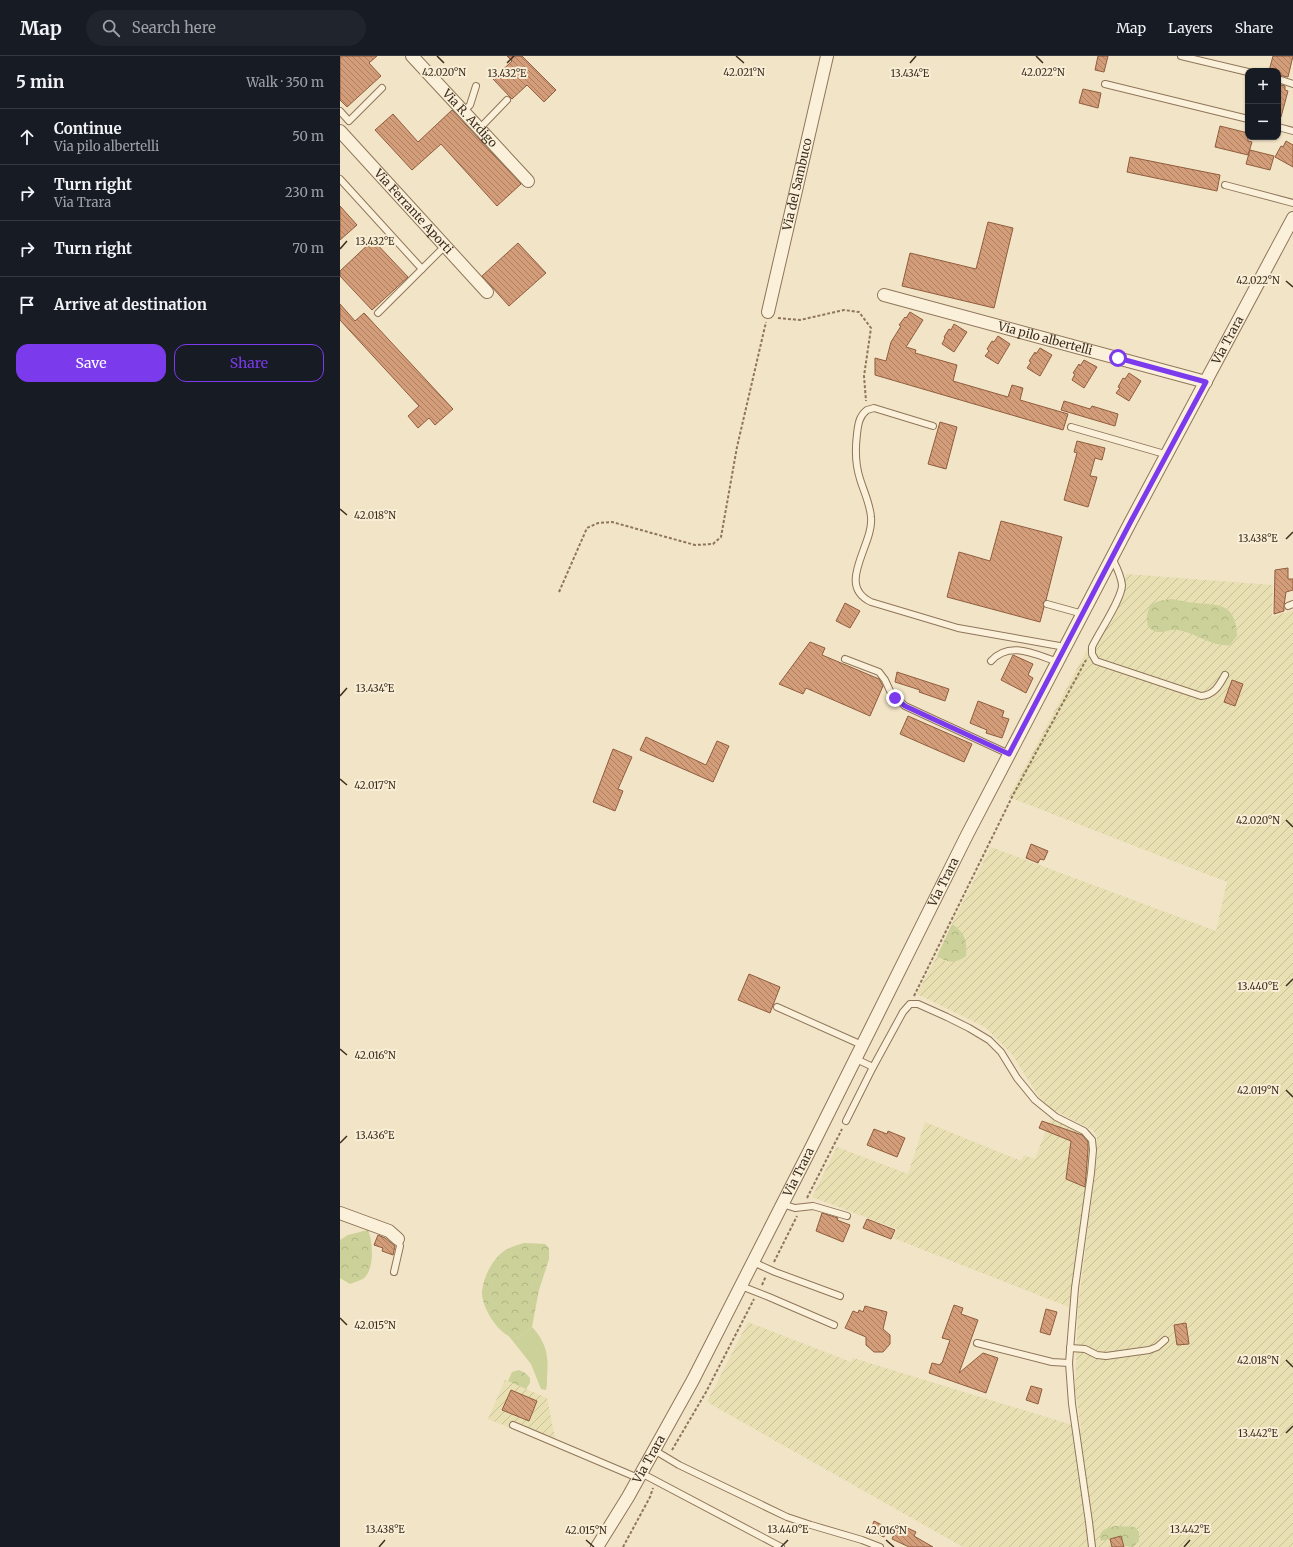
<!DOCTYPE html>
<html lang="en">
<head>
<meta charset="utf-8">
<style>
	:root { --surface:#171b24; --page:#20242c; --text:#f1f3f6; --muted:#9ea1a6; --line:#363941; --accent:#7c3aed }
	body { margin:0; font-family:Merriweather,serif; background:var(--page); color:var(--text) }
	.controls { position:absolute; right:12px; top:12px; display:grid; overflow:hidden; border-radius:8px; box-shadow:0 1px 3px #0004 }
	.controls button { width:36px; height:36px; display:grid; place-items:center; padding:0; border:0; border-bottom:1px solid var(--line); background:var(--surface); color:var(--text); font:20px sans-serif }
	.stop { position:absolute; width:12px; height:12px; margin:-9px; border:3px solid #7c3aed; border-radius:50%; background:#fff }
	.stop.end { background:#7c3aed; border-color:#fff; box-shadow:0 1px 4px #0008 }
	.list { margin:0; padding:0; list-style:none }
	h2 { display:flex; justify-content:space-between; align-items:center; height:52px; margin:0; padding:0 16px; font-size:17px }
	h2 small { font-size:13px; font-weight:400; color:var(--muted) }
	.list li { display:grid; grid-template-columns:26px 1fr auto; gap:12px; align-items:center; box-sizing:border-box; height:56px; padding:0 16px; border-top:1px solid var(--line) }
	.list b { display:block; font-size:15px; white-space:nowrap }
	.list p { margin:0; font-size:13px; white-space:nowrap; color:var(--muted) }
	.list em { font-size:13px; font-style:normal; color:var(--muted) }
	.actions { display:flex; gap:8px; padding:12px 16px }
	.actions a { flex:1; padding:9px 0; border:1px solid var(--accent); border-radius:12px; text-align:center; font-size:14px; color:var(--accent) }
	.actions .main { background:var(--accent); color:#fff }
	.icon { flex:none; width:22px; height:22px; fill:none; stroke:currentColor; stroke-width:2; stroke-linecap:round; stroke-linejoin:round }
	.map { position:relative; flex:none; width:953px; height:1491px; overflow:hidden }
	header { display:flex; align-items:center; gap:24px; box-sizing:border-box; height:56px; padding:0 20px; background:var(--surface); border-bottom:1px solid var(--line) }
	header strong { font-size:19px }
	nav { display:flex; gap:22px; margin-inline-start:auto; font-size:14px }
	.search { width:280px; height:36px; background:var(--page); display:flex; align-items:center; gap:10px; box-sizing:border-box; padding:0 14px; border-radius:22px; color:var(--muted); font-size:15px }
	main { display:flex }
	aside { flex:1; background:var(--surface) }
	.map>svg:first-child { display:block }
</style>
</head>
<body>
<header>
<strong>Map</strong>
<div class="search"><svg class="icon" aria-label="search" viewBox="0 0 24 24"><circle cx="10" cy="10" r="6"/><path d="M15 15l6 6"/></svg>Search here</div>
<nav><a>Map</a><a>Layers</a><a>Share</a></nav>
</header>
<main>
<aside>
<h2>5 min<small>Walk · 350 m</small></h2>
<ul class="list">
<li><svg class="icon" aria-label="ahead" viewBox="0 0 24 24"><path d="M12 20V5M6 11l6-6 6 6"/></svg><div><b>Continue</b><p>Via pilo albertelli</p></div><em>50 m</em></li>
<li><svg class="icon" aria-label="right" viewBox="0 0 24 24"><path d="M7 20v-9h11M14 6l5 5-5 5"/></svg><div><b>Turn right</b><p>Via Trara</p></div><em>230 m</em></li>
<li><svg class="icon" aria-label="right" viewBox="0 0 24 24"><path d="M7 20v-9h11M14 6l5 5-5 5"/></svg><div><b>Turn right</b></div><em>70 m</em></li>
<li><svg class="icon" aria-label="arrive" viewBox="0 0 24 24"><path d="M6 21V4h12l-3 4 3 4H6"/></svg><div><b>Arrive at destination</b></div></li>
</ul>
<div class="actions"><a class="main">Save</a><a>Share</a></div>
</aside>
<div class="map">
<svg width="953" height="1491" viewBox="0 0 953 1491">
	<defs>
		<pattern id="farmland-furrows" width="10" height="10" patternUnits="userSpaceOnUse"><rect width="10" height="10" fill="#e8dfb3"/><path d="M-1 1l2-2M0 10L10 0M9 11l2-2" fill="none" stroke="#c8c09a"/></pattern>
		<pattern id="forest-crowns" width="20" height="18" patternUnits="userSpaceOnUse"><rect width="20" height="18" fill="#cbd199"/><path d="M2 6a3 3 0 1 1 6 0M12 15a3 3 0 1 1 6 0" fill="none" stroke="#afb483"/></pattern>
		<pattern id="building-back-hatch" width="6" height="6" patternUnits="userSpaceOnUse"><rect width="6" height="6" fill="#d39d79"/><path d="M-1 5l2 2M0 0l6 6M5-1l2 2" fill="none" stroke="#ad8063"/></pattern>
	</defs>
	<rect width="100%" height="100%" fill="#f2e4c6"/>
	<!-- farmland -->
	<g fill="url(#farmland-furrows)">
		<path d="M787 518 933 529 932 561 953 554V1491H623L367 1346 408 1266 511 1306 513 1302 729 1368 741 1373 735 1332 738 1252 757 1101V1080L753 1074 712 1053 698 1039 671 997 645 971 577 938 597 900 607 906 619 874 612 868 651 791 876 875 887 826 669 741Z"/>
		<path d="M711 1061 750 1083 753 1092 743 1157 736 1193 729 1251 553 1182 557 1173 472 1141 497 1091 568 1118 585 1066 681 1105 684 1099 695 1103Z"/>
		<path d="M165 1324 207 1342 215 1382 213 1389 148 1363Z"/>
	</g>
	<!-- grass -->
	<path fill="#cbd199" d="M192 1271C207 1287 209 1301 207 1322 207 1326 207 1330 206 1334L201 1333 191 1308 168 1279 179 1282Z"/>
	<!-- forest -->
	<g fill="url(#forest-crowns)">
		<path d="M832 543C837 544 842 545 847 546 874 550 896 543 897 580L890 589C870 591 856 576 837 574 824 573 820 581 808 571 805 549 811 545 832 543Z"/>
		<path d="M612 868C625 876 627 886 626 900 615 908 608 907 597 900Z"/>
		<path d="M28 1174C33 1186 35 1214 23 1223 19 1225 14 1226 10 1228L0 1222V1184L8 1179Z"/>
		<path d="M184 1187 205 1188 209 1192V1203L199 1234 192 1271 179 1282C176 1281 170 1281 167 1279 155 1272 141 1249 142 1235 144 1220 152 1204 164 1195 170 1191 177 1189 184 1187Z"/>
		<path d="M179 1314 185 1317 190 1322V1327L186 1333 168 1325 172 1316Z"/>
		<path d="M775 1470 795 1471 799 1476V1485L793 1491 785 1490C778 1482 771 1482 761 1485 757 1475 766 1472 775 1470Z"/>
	</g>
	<!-- building -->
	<g fill="url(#building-back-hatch)" stroke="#905d3e">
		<path d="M0 0H37L29 7 41 20 7 51 0 44Z"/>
		<path d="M167 0H182L216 34 204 46 187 29 172 43 153 23 172 5Z"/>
		<path d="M758 0H768L764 16 755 14Z"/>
		<path d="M933 0H953L948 21 938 19V15H929Z"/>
		<path d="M938 28 945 30V34L948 35 941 61 938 60Z"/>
		<path d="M743 33 761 37 758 52 739 47Z"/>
		<path d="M112 54 181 128 157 150 101 88 72 114 35 74 53 58 78 86Z"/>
		<path d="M880 70 908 77V85L912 86 908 99 875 91Z"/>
		<path d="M946 85 953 89V111L935 101 941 90 943 91Z"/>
		<path d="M910 94 934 100 930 114 906 108Z"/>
		<path d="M790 101 880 119 877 135 787 116Z"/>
		<path d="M0 150 17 169 0 184Z"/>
		<path d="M648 166 673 172 654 252 562 230 570 197 636 213Z"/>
		<path d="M33 184 68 221 32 254 0 220V215Z"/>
		<path d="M178 187 206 217 169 250 142 220Z"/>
		<path d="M0 248 15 265 24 257 113 353 95 369 89 362 78 372 68 360 79 350 0 264Z"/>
		<path d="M570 256 583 264 566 291 576 294 575 297 617 309 613 325 668 341 672 329 683 332 680 344 728 358 723 374 535 319V302L546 305 551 286 561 270 559 269 565 261 566 262Z"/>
		<path d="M614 268 627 276 614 296 602 288 605 282 604 281 609 273 611 274Z"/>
		<path d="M658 280 670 288 658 308 645 300 649 295 647 293 652 285 654 286Z"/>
		<path d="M700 292 712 299 700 320 687 312 691 306 689 305 695 296 696 298Z"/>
		<path d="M744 304 757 311 744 332 732 324 735 318 733 317 739 308 740 310Z"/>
		<path d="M789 317 801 325 789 345 776 337 780 332 778 331 783 322 785 323Z"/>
		<path d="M724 345 750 353 752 350 778 358 775 370 721 354Z"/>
		<path d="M600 366 617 371 606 413 588 408Z"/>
		<path d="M737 385 765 392 762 404 755 402 750 420 757 421 748 451 724 444 737 397 734 396Z"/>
		<path d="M661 465 722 481 706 544 703 547 704 551 700 566 607 541 619 496 650 505Z"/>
		<path d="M948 512V523H953V534L946 536 944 550V555L934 558 935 514Z"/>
		<path d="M505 547 520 555 510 572 496 565Z"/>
		<path d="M470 586 485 592 482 599 539 623 543 630 530 660 466 632 463 638 439 628Z"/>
		<path d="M673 599 693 608 688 619 693 622 686 637 661 624Z"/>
		<path d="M557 616 609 633 605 645 579 636 580 634 555 626Z"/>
		<path d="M892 624 903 628 895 650 884 646Z"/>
		<path d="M638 645 664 655 662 661 669 663 662 682 646 677 647 674 630 667Z"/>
		<path d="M568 660 632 688 624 706 560 678Z"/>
		<path d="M306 681 366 709 377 685 389 690 373 726 300 694Z"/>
		<path d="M273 693 292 701 278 733 283 735 275 755 253 746Z"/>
		<path d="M691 788 708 795 704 804 700 803 698 807 686 802Z"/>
		<path d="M409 918 440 931 430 957 398 944Z"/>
		<path d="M702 1065 742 1079 748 1086V1094L745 1131 726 1123 731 1085 699 1072Z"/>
		<path d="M534 1073 547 1078 548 1075 565 1082 557 1101 527 1089Z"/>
		<path d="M482 1157 498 1162 497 1164 510 1169 503 1186 476 1175Z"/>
		<path d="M527 1163 555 1174 551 1183 523 1172Z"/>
		<path d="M38 1179 45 1182 55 1190 53 1199 42 1195 43 1192 34 1189Z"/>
		<path d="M614 1249 623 1252 621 1258 638 1264 619 1317 643 1297 658 1302 646 1337 589 1317 592 1307 600 1309 601 1307H602L610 1284 602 1282Z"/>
		<path d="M525 1250 547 1256 543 1273 550 1279V1288L543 1296H534L526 1289V1281L505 1272 513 1255 518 1257 519 1254 523 1256Z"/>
		<path d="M706 1253 717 1256 710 1279 700 1276Z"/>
		<path d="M846 1267 849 1288 837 1289 834 1269Z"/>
		<path d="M691 1330 702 1333 698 1348 686 1344Z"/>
		<path d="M171 1334 197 1345 189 1365 162 1354Z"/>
		<path d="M534 1465 548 1472 544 1481 530 1475Z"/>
		<path d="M559 1468 576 1476 574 1480 593 1491H569L552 1483Z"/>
		<path d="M781 1480 784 1491H772L770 1483Z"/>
	</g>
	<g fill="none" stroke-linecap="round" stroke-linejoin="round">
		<!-- lane casing -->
		<g stroke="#8f755a" stroke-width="8">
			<g id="lane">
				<path d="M841 0 908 16"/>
				<path d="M938 23 953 28"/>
				<path d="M765 28 908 63"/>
				<path d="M0 55 9 65 42 32"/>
				<path d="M123 56 130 49 136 30"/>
				<path d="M938 71 953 75"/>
				<path d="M139 73 167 44"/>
				<path d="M0 123 82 213"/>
				<path d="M885 129 953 147"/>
				<path d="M38 257 105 190"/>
				<path d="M593 370 534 352 527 354C519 360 518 369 517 378 515 394 515 408 520 423 524 436 530 448 531 461 534 489 495 529 531 546L618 572 725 591"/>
				<path d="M731 371 828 399"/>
				<path d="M772 502C776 510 781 519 782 529 782 543 759 576 752 591V598L756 605 861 640C874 639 879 630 885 619"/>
				<path d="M707 548 743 558"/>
				<path d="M948 550 953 548"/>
				<path d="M505 603 539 616 545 624 551 637 565 650 669 698"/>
				<path d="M651 605C670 584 696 599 718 606"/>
				<path d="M437 951 522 989"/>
				<path d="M516 1003 533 1011 563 956 570 948H578L607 961 629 972 649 984 661 996 677 1022 695 1044 716 1061 744 1075 752 1084 753 1094 751 1117 735 1232 729 1307 732 1348 749 1466 752 1491"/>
				<path d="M506 1065 533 1011"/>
				<path d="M442 1148 455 1152 473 1150 507 1160"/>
				<path d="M413 1206 435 1216 500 1240"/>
				<path d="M54 1216 60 1190 58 1183"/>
				<path d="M401 1230 429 1241 494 1269"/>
				<path d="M637 1287 712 1306 729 1307"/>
				<path d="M730 1292 745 1293 757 1299 766 1300 809 1294 817 1291 825 1284"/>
				<path d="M173 1369 298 1422"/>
				<path d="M314 1394 339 1409 447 1461 471 1469 522 1484 540 1491"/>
				<path d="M301 1417 441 1491"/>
			</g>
		</g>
		<!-- street casing -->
		<g stroke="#8f755a" stroke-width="14">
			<g id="street">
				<path id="s1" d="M72 0 188 125"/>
				<path id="s2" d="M0 75 147 236"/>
				<path id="s3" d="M544 239 866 326"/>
				<path id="s4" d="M428 256 487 0"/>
				<path d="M0 1157 49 1175 58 1183"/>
				<path id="s5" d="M257 1491 288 1441 353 1324 473 1088 627 779 790 467 953 162"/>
			</g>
		</g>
		<!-- path -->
		<g stroke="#8f755a" stroke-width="2" stroke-dasharray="3 2" stroke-linecap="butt">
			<path d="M438 262 460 264 504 254 519 256 531 272 524 320 526 345"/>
			<path d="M219 536 247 472 258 467 272 466 355 489 373 488 381 481 397 391 426 266"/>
			<path d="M574 940 673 739 746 604"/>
			<path d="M467 1142 502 1073"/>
			<path d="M434 1206 457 1160"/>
			<path d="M422 1229 426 1220"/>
			<path d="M332 1394 366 1336 414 1243"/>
			<path d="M283 1491 310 1441 313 1432"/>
		</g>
		<!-- lane -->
		<use href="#lane" stroke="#fbf1db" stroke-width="6"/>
		<!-- street -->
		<use href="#street" stroke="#fbf1db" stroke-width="12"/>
	</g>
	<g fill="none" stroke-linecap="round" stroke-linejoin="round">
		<!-- route -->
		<path stroke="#7c3aed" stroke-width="5" d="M555 642 565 650 669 698 790 467 866 326 778 302"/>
	</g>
	<!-- ticks -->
	<path fill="none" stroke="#3e2e1f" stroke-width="1.5" d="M97 0 104 7M396 0 404 7M696 0 703 7M167 7 174 0M570 7 576 0M0 193 7 185M946 225 953 231M0 453 7 459M946 483 953 476M0 640 7 632M0 723 7 729M946 764 953 771M946 930 953 923M0 993 7 999M946 1034 953 1041M0 1087 7 1080M0 1262 7 1269M946 1304 953 1311M946 1377 953 1370M246 1484 254 1491M546 1484 554 1491M39 1491 45 1484M441 1491 448 1484M844 1491 850 1484"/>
	<g text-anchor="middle" stroke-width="4" stroke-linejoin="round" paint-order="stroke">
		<!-- street labels -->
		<g font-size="12" fill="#3e2e1f" stroke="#f8eed6">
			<text dy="4" stroke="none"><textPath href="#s1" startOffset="85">Via R. Ardigo</textPath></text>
			<text dy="4" stroke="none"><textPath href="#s4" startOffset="131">Via del Sambuco</textPath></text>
			<text dy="4" stroke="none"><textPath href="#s2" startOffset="109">Via Ferrante Aporti</textPath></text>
			<text dy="4" stroke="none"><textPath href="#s3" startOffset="167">Via pilo albertelli</textPath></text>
			<text dy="4" stroke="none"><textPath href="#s5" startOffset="1362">Via Trara</textPath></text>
			<text dy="4" stroke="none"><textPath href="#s5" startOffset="750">Via Trara</textPath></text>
			<text dy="4" stroke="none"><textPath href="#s5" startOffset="426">Via Trara</textPath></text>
			<text dy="4" stroke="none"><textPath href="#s5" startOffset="102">Via Trara</textPath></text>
		</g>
	</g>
	<g font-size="10" text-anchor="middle" fill="#3e2e1f" stroke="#f8eed6" stroke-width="4" stroke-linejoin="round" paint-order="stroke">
		<text x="404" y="20">42.021°N</text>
		<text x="703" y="20">42.022°N</text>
		<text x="104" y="20">42.020°N</text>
		<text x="167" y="21">13.432°E</text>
		<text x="570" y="21">13.434°E</text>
		<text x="35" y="189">13.432°E</text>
		<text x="918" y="228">42.022°N</text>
		<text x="35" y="463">42.018°N</text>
		<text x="918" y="486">13.438°E</text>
		<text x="35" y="636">13.434°E</text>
		<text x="35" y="733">42.017°N</text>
		<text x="918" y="768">42.020°N</text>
		<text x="918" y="934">13.440°E</text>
		<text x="35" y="1003">42.016°N</text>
		<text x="918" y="1038">42.019°N</text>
		<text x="35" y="1083">13.436°E</text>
		<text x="35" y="1273">42.015°N</text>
		<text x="918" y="1308">42.018°N</text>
		<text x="918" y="1381">13.442°E</text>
		<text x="45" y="1477">13.438°E</text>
		<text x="448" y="1477">13.440°E</text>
		<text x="850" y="1477">13.442°E</text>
		<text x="246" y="1478">42.015°N</text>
		<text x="546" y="1478">42.016°N</text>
	</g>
</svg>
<div class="controls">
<button>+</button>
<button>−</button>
</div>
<div class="stop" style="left:778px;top:302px"></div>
<div class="stop end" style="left:555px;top:642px"></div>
</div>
</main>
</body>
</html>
